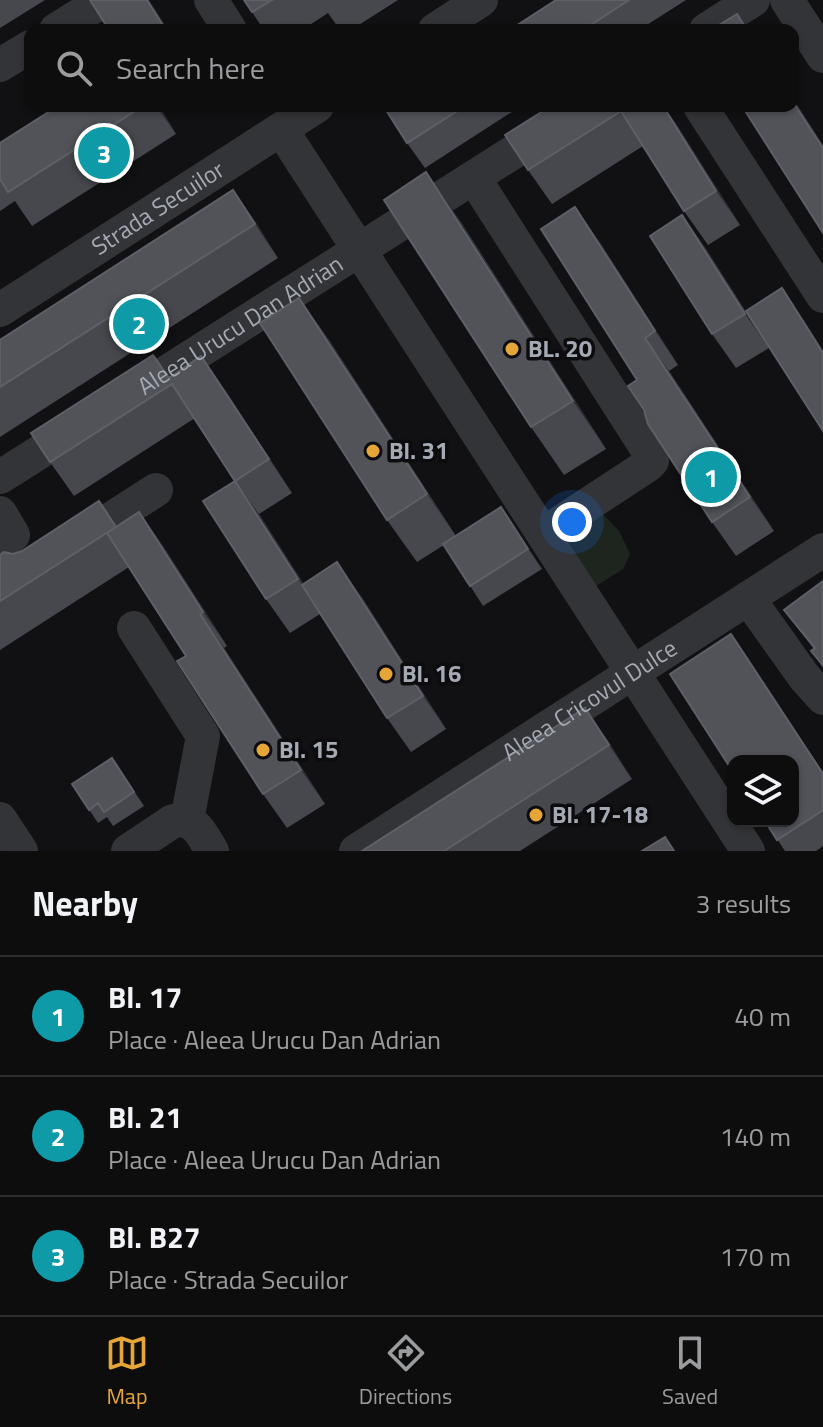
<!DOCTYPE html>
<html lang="en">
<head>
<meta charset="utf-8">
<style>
	:root { --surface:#0d0d0e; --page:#161617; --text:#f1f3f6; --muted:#9a9c9e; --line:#2d2d2e; --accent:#e5a637 }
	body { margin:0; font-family:"Titillium Web",sans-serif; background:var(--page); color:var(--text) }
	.controls { position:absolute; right:24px; bottom:24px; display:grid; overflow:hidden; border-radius:16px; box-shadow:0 2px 6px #0004 }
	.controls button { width:72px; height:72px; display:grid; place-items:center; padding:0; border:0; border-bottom:2px solid var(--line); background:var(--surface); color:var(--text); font:40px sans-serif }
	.you { position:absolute; left:572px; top:522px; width:28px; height:28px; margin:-20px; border:6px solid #fff; border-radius:50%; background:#1a73e8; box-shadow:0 0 0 12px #1a73e833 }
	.badge { display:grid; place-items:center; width:52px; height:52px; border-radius:50%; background:var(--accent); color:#fff; font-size:26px; font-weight:700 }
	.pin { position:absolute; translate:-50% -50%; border:4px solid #fff; box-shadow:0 2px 8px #0006 }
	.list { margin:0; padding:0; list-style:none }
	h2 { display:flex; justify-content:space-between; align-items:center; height:104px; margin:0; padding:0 32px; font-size:34px }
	h2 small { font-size:26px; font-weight:400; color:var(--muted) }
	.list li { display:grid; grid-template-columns:52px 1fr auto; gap:24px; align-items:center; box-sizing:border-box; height:120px; padding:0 32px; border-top:2px solid var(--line) }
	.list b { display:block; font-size:30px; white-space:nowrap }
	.list p { margin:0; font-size:26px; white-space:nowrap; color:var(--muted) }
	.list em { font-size:26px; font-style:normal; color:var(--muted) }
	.icon { flex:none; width:44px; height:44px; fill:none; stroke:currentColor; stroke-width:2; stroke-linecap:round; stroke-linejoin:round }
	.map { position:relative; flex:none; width:823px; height:851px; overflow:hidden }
	.search { position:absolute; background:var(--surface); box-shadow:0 2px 6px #0004; left:24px; right:24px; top:24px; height:88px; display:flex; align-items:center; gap:20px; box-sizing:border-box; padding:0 28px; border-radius:16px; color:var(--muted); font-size:30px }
	.sheet { height:464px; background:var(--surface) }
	nav { display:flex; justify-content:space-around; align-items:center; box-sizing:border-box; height:112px; border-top:2px solid var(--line); background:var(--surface); font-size:22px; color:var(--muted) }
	nav a { display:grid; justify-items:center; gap:4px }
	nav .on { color:var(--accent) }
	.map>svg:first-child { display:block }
</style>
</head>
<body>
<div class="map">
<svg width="823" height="851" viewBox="0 0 823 851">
	<rect width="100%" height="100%" fill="#111113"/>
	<!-- green -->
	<path fill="#1e251f" d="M601 512 619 531 630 554 623 569 582 595 543 534Z"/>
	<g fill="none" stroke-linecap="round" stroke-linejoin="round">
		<!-- minor -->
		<g stroke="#333437" stroke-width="34">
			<path d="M211 0 230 30"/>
			<path d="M787 0 823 56"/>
			<path d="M56 30 104 0"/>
			<path d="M435 30 481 0"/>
			<path d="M706 30 753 0"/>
			<path d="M0 65 30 47"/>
			<path d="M700 106 823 296"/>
			<path d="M281 129 748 851"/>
			<path d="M474 178 651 455 652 461 648 465 543 534"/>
			<path id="s1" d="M0 310 317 106"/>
			<path id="s2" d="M129 396 586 106"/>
			<path d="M0 477 81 426"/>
			<path d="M0 513 13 535 0 543"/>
			<path d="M72 544 156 490"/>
			<path d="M748 598 805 678 823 698"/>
			<path d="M134 628 203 736 187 820"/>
			<path d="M0 819 21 851"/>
			<path d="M128 851 173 821C195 816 202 835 212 851"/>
			<path id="s3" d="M356 851 823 550"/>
		</g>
	</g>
	<!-- wall -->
	<g fill="#47484e">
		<path d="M0 0H45L0 28Z"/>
		<path d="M244 0H398L351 30H340L328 13 302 30H264Z"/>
		<path d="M556 0H686L639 30H510Z"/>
		<path d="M58 106H159L176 134 32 226 15 201 0 211V143Z"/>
		<path d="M392 106H521L425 168 407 143Z"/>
		<path d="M551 106H664L740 225 708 245 684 211 643 146 552 204 528 170Z"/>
		<path d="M233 190 278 258 0 437V340Z"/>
		<path d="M682 215 706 249 769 348 736 368 712 334Z"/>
		<path d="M459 219 606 449 564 475 531 427Z"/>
		<path d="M599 241 678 365 669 371 774 531 736 556 712 522 637 380Z"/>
		<path d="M299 298 329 340 456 536 514 527 542 569 483 606 444 545 417 562 387 520Z"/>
		<path d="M153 355 169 377 225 390 292 493 259 514 303 583 361 596 446 729 411 752 387 718 320 614 290 633 266 599 235 481 195 418 74 496 50 462Z"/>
		<path d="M139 512 163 546 227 646 224 648 325 804 287 828 263 794 186 656 129 567 0 650V555L13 554 117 526Z"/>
		<path d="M823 581V668L811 651 814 649 784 610Z"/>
		<path d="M731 634 823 772V846L816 851H785L765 821Z"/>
		<path d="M585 708 632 779 520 851H362Z"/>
		<path d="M112 758 144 806 113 826 107 817 98 823 72 784Z"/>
	</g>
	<!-- shaded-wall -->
	<g fill="#2d2e32">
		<path d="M147 0H149L168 30H166Z"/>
		<path d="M793 98 823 145V148L793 102Z"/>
		<path d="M156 106H159L176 134Z"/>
		<path d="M663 106 677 125 740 225 716 191Z"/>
		<path d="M426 172 459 219 606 449 573 401Z"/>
		<path d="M233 190 257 224 278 258 255 224Z"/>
		<path d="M575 207 599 241 678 365 655 331Z"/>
		<path d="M682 215 706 249 769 348 745 314Z"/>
		<path d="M782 288 805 322 823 350V353Z"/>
		<path d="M299 298 329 340 456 537 427 494Z"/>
		<path d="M645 338 669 371 774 531 750 497Z"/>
		<path d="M201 356 225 390 292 493 269 459Z"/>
		<path d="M235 481 259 514 322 613 298 579Z"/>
		<path d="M139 512 163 546 227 646 203 612Z"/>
		<path d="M337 562 361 596 446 729 423 696Z"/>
		<path d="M200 614 224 648 325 804 301 770Z"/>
		<path d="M731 634 749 659 823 774Z"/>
		<path d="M585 708 609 742 632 779 609 745Z"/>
	</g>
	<!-- building -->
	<g fill="#515359" stroke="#5e6067" stroke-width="2">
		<path d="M90 0H147L166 30H109Z"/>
		<path d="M244 0H272L252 12Z"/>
		<path d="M556 0H629L583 30H510Z"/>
		<path d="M737 14 747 30H711Z"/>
		<path d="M793 102 823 148V233L742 106H793Z"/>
		<path d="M58 106H143L8 192 0 179V143Z"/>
		<path d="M392 106H465L407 143 386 110Z"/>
		<path d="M551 106H629L528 170 505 135Z"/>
		<path d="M629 106H663L716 191 684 211 621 111Z"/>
		<path d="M426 172 573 401 531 427 384 200Z"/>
		<path d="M233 190 255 224 0 387V340Z"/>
		<path d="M575 207 655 331 645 338 750 497 712 522 648 424 644 410 628 386 637 380 541 229Z"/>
		<path d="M682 215 745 314 712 334 650 236Z"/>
		<path d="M782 288 823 353V431L746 311Z"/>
		<path d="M299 298 427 494 387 520 260 323Z"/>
		<path d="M153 355 169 378 201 356 269 459 235 481 172 384 50 462 31 433Z"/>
		<path d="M235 481 298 579 266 599 203 501Z"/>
		<path d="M99 501 116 527 0 601V555L4 552 13 554 22 551Z"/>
		<path d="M501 507 528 549 470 586 443 544Z"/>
		<path d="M139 512 203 612 200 614 301 770 263 794 177 661 186 656 107 533Z"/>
		<path d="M337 562 423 696 387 718 302 585Z"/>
		<path d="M823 581V665L811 651 815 648 784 610Z"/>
		<path d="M731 634 823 774V810L777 840 765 821H793V761H733V772L670 674Z"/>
		<path d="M585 708 609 745 444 851H362Z"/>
		<path d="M112 758 134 792 104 812 98 803 89 810 72 784Z"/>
		<path d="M665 837 674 851H642Z"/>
	</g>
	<!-- markers -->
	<g fill="#e5a637" stroke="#0c0c0e" stroke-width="3">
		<circle cx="512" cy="349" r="8"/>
		<circle cx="373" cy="451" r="8"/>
		<circle cx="386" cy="674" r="8"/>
		<circle cx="263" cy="750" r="8"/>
		<circle cx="536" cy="815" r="8"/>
	</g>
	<g text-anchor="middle" stroke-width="7" stroke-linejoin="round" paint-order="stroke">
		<!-- street labels -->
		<g font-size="24" fill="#a4a9b3" stroke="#0c0c0e">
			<text dy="8" stroke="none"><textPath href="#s1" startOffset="188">Strada Secuilor</textPath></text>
			<text dy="8" stroke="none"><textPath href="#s2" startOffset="132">Aleea Urucu Dan Adrian</textPath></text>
			<text dy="8" stroke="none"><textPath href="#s3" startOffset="278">Aleea Cricovul Dulce</textPath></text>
		</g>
		<!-- poi labels -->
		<g font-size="24" font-weight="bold" fill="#a4a9b3" stroke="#0c0c0e" text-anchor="start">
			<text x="528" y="357">BL. 20</text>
			<text x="389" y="459">Bl. 31</text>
			<text x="402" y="682">Bl. 16</text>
			<text x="279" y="758">Bl. 15</text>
			<text x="552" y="823">Bl. 17-18</text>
		</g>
	</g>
</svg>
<div class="controls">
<button><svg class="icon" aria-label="layers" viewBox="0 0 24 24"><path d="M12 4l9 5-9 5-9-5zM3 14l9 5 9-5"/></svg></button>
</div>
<div class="you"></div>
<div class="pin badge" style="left:711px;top:477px;background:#0f9aa8">1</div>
<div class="pin badge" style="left:139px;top:324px;background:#0f9aa8">2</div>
<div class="pin badge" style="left:104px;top:153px;background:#0f9aa8">3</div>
<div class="search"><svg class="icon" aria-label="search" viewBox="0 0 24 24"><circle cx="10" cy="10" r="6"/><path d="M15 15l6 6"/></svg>Search here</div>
</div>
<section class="sheet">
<h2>Nearby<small>3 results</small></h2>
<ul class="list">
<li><span class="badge" style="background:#0f9aa8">1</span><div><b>Bl. 17</b><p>Place · Aleea Urucu Dan Adrian</p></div><em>40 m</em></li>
<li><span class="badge" style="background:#0f9aa8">2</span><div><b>Bl. 21</b><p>Place · Aleea Urucu Dan Adrian</p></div><em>140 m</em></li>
<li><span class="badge" style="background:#0f9aa8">3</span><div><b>Bl. B27</b><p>Place · Strada Secuilor</p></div><em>170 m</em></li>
</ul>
</section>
<nav>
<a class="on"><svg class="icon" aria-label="map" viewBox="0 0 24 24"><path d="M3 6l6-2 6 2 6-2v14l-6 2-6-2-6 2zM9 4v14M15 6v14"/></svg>Map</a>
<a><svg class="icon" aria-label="directions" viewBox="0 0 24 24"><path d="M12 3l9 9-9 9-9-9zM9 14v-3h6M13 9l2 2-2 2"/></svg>Directions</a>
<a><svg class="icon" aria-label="saved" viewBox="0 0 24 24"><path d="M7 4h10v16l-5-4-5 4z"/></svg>Saved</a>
</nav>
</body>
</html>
